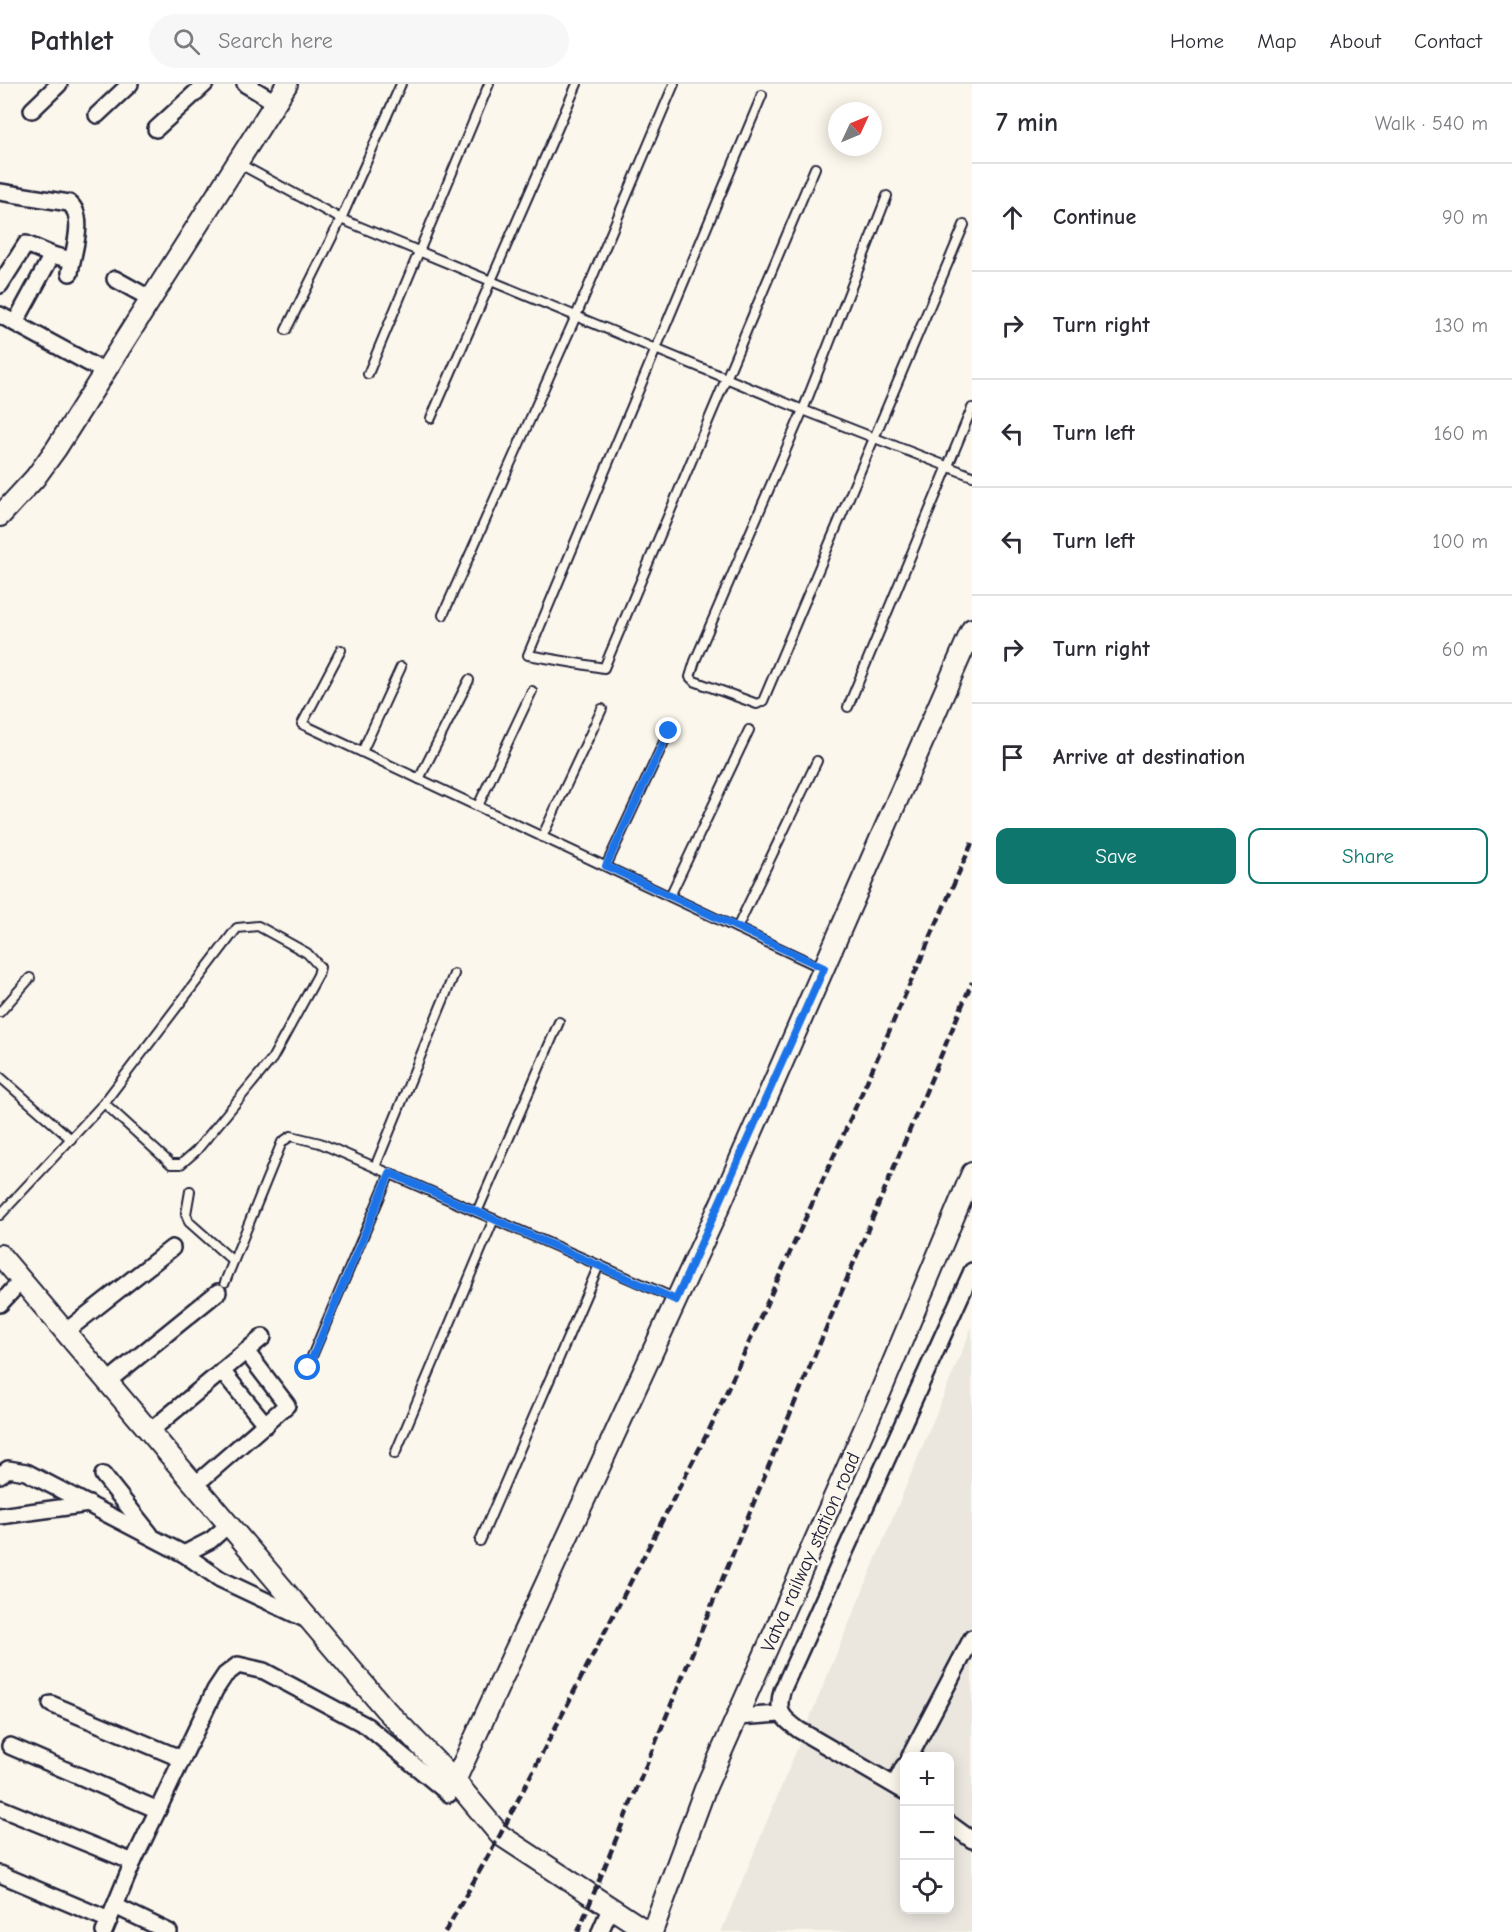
<!DOCTYPE html>
<html lang="en">
<head>
<meta charset="utf-8">
<style>
	:root { --surface:#fff; --page:#f7f7f7; --text:#2b2b33; --muted:#7c7c81; --line:#e1e1e2; --accent:#0f766e }
	body { margin:0; font-family:"Comic Neue",sans-serif; background:var(--page); color:var(--text) }
	.controls { position:absolute; right:18px; bottom:18px; display:grid; overflow:hidden; border-radius:12px; box-shadow:0 3px 15px #0003 }
	.controls button { width:54px; height:54px; display:grid; place-items:center; padding:0; border:0; border-bottom:2px solid var(--line); background:var(--surface); color:var(--text); font:30px sans-serif }
	.compass { position:absolute; left:828px; top:18px; width:54px; height:54px; border-radius:50%; background:var(--surface); box-shadow:0 3px 15px #0003; rotate:46deg }
	.stop { position:absolute; width:18px; height:18px; margin:-14px; border:4px solid #1a73e8; border-radius:50%; background:#fff }
	.stop.end { background:#1a73e8; border-color:#fff; box-shadow:0 2px 6px #0008 }
	.list { margin:0; padding:0; list-style:none }
	h2 { display:flex; justify-content:space-between; align-items:center; height:78px; margin:0; padding:0 24px; font-size:26px }
	h2 small { font-size:20px; font-weight:400; color:var(--muted) }
	.list li { display:grid; grid-template-columns:39px 1fr auto; gap:18px; align-items:center; box-sizing:border-box; height:108px; padding:0 24px; border-top:2px solid var(--line) }
	.list b { display:block; font-size:22px; white-space:nowrap }
	.list em { font-size:20px; font-style:normal; color:var(--muted) }
	.actions { display:flex; gap:12px; padding:18px 24px }
	.actions a { flex:1; padding:14px 0; border:2px solid var(--accent); border-radius:12px; text-align:center; font-size:21px; color:var(--accent) }
	.actions .main { background:var(--accent); color:#fff }
	.icon { flex:none; width:33px; height:33px; fill:none; stroke:currentColor; stroke-width:2; stroke-linecap:round; stroke-linejoin:round }
	.map { position:relative; flex:none; width:972px; height:1848px; overflow:hidden }
	header { display:flex; align-items:center; gap:36px; box-sizing:border-box; height:84px; padding:0 30px; background:var(--surface); border-bottom:2px solid var(--line) }
	header strong { font-size:28px }
	nav { display:flex; gap:33px; margin-inline-start:auto; font-size:21px }
	.search { width:420px; height:54px; background:var(--page); display:flex; align-items:center; gap:15px; box-sizing:border-box; padding:0 21px; border-radius:33px; color:var(--muted); font-size:22px }
	main { display:flex }
	aside { flex:1; background:var(--surface) }
	.map>svg:first-child { display:block }
</style>
</head>
<body>
<header>
<strong>Pathlet</strong>
<div class="search"><svg class="icon" aria-label="search" viewBox="0 0 24 24"><circle cx="10" cy="10" r="6"/><path d="M15 15l6 6"/></svg>Search here</div>
<nav><a>Home</a><a>Map</a><a>About</a><a>Contact</a></nav>
</header>
<main>
<div class="map">
<svg width="972" height="1848" viewBox="0 0 972 1848">
	<rect width="100%" height="100%" fill="#fbf7ec"/>
	<filter id="ink" filterUnits="userSpaceOnUse"><feTurbulence type="fractalNoise" baseFrequency=".0167" numOctaves="2"/><feDisplacementMap in="SourceGraphic" scale="12" xChannelSelector="R" yChannelSelector="G"/><feConvolveMatrix kernelMatrix="1 2 1 2 8 2 1 2 1" color-interpolation-filters="sRGB"/></filter>
	<g filter="url(#ink)">
		<!-- built -->
		<path fill="#ebe7df" fill-rule="evenodd" d="M972 1243V1848H721ZM904 1672H950V1826H904Z"/>
		<g fill="none" stroke-linecap="round" stroke-linejoin="round">
			<!-- service casing -->
			<g stroke="#22223b" stroke-width="12">
				<g id="service">
					<path d="M762 11 528 571 604 584 815 84"/>
					<path d="M238 79 341 135 803 326 972 392"/>
					<path d="M887 112 803 326 695 577 690 593 694 597 757 620 763 617 964 141"/>
					<path d="M286 246 341 135 401 0"/>
					<path d="M368 290 489 0"/>
					<path d="M431 334 577 0"/>
					<path d="M443 531 576 232 674 0"/>
					<path d="M341 566 302 640 822 884"/>
					<path d="M848 623 972 324"/>
					<path d="M362 668 401 583"/>
					<path d="M419 695 469 596"/>
					<path d="M478 722 532 607"/>
					<path d="M542 753 602 625"/>
					<path d="M606 782 669 647"/>
					<path d="M670 812 749 646"/>
					<path d="M737 844 817 677"/>
					<path d="M0 928 30 894"/>
					<path d="M0 993 71 1055"/>
					<path d="M375 1083 454 890"/>
					<path d="M190 1107 186 1130 189 1138 233 1177"/>
					<path d="M477 1128 559 938"/>
					<path d="M0 1131 104 1019 237 844 258 842 307 869 320 883 318 891 272 975 196 1067 181 1080H171L104 1019"/>
					<path d="M225 1198 282 1058 291 1052 320 1059 676 1215"/>
					<path d="M307 1284 390 1089"/>
					<path d="M395 1370 494 1135"/>
					<path d="M480 1457 599 1181"/>
				</g>
			</g>
			<!-- minor casing -->
			<g stroke="#22223b" stroke-width="20">
				<g id="minor">
					<path d="M245 0 275 18"/>
					<path d="M32 26 59 0"/>
					<path d="M97 31 130 0"/>
					<path d="M156 45 205 0"/>
					<path d="M0 108 69 119C87 133 72 170 70 189"/>
					<path d="M115 195 151 215"/>
					<path d="M0 201 26 160 52 171"/>
					<path d="M0 231 105 288"/>
					<path d="M15 239 52 171 72 176"/>
					<path d="M0 1220 21 1197"/>
					<path d="M65 1248 172 1164"/>
					<path d="M222 1287 266 1341"/>
					<path d="M107 1298 218 1208"/>
					<path d="M149 1348 263 1253"/>
					<path d="M0 1391 8 1385 26 1388 184 1470 220 1495 305 1535"/>
					<path d="M103 1391 150 1450"/>
					<path d="M195 1401 287 1321 246 1267"/>
					<path d="M0 1432 89 1420"/>
					<path d="M184 1470 211 1456 228 1441"/>
					<path d="M51 1620 182 1675"/>
					<path d="M737 1633 780 1630"/>
					<path d="M10 1662 158 1726"/>
					<path d="M910 1672 972 1554"/>
					<path d="M895 1700 904 1682"/>
					<path d="M904 1707 799 1646C783 1634 776 1629 782 1607L972 1187"/>
					<path d="M0 1724 133 1778"/>
					<path d="M950 1740 972 1756"/>
					<path d="M0 1790 109 1836"/>
					<path d="M115 1822 169 1848"/>
					<path d="M104 1848 133 1778 215 1606 225 1591 238 1581 264 1587 367 1642 449 1710"/>
					<path d="M600 1848 610 1825"/>
				</g>
			</g>
			<!-- tertiary casing -->
			<g stroke="#22223b" stroke-width="24">
				<g id="tertiary">
					<path d="M0 432 35 394 56 365 287 0"/>
					<path d="M0 1171 385 1625 455 1697 500 1751 648 1848"/>
					<path d="M455 1697 721 1119 972 545"/>
					<path d="M652 1848 705 1705 881 1307 972 1089"/>
				</g>
			</g>
			<!-- service -->
			<use href="#service" stroke="#fbf7ec" stroke-width="8"/>
			<!-- minor -->
			<use href="#minor" stroke="#fbf7ec" stroke-width="15"/>
			<!-- tertiary -->
			<use href="#tertiary" stroke="#fbf7ec" stroke-width="20"/>
			<!-- rail -->
			<g stroke="#22223b" stroke-width="4.5" stroke-dasharray="9 4.5" stroke-linecap="butt">
				<path d="M445 1848 500 1751 711 1342 842 1054 972 759"/>
				<path d="M578 1848 790 1330 972 898"/>
			</g>
		</g>
	</g>
	<g fill="none" stroke-linecap="round" stroke-linejoin="round" filter="url(#ink)">
		<!-- route -->
		<path stroke="#1a73e8" stroke-width="8" d="M308 1284 390 1089 676 1216 824 884 606 782 669 647"/>
	</g>
	<g text-anchor="middle" stroke-width="5" stroke-linejoin="round" paint-order="stroke">
		<!-- street labels -->
		<g font-size="20" fill="#22223b" stroke="#fbf7ec">
			<text transform="translate(810 1468) rotate(-66)" y="7">Vatva railway station road</text>
		</g>
	</g>
</svg>
<div class="controls">
<button>+</button>
<button>−</button>
<button><svg class="icon" aria-label="locate" viewBox="0 0 24 24"><circle cx="12" cy="12" r="6"/><path d="M12 2v4M12 18v4M2 12h4M18 12h4"/></svg></button>
</div>
<svg class="compass" viewBox="-18 -18 36 36"><path d="M0-13l5 13h-10z" fill="#e53935"/><path d="M0 13l5-13h-10z" fill="#7c7c81"/></svg>
<div class="stop" style="left:308px;top:1284px"></div>
<div class="stop end" style="left:669px;top:647px"></div>
</div>
<aside>
<h2>7 min<small>Walk · 540 m</small></h2>
<ul class="list">
<li><svg class="icon" aria-label="ahead" viewBox="0 0 24 24"><path d="M12 20V5M6 11l6-6 6 6"/></svg><div><b>Continue</b></div><em>90 m</em></li>
<li><svg class="icon" aria-label="right" viewBox="0 0 24 24"><path d="M7 20v-9h11M14 6l5 5-5 5"/></svg><div><b>Turn right</b></div><em>130 m</em></li>
<li><svg class="icon" aria-label="left" viewBox="0 0 24 24"><path d="M17 20v-9H6M10 6l-5 5 5 5"/></svg><div><b>Turn left</b></div><em>160 m</em></li>
<li><svg class="icon" aria-label="left" viewBox="0 0 24 24"><path d="M17 20v-9H6M10 6l-5 5 5 5"/></svg><div><b>Turn left</b></div><em>100 m</em></li>
<li><svg class="icon" aria-label="right" viewBox="0 0 24 24"><path d="M7 20v-9h11M14 6l5 5-5 5"/></svg><div><b>Turn right</b></div><em>60 m</em></li>
<li><svg class="icon" aria-label="arrive" viewBox="0 0 24 24"><path d="M6 21V4h12l-3 4 3 4H6"/></svg><div><b>Arrive at destination</b></div></li>
</ul>
<div class="actions"><a class="main">Save</a><a>Share</a></div>
</aside>
</main>
</body>
</html>
